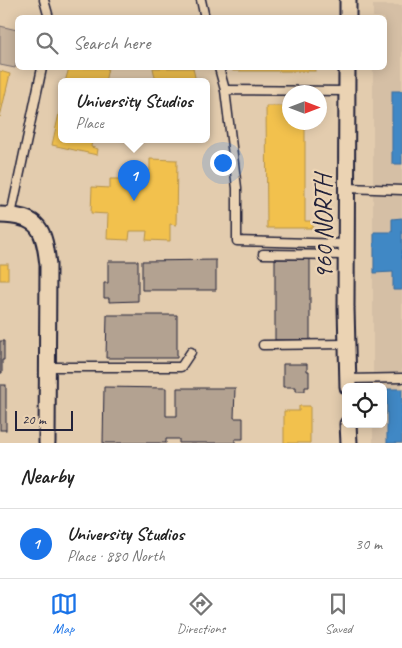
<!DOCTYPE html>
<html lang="en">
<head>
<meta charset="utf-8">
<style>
	:root { --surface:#fff; --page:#f2f2f2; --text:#222; --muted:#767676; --line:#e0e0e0; --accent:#1a73e8 }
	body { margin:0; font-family:Caveat,sans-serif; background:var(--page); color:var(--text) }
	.controls { position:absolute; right:15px; bottom:15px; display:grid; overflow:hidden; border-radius:8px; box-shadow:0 2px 12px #0003 }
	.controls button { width:45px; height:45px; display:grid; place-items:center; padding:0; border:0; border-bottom:1px solid var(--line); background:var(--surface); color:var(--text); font:25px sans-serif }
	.compass { position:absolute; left:282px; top:85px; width:45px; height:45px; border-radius:50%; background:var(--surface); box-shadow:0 2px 12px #0003; rotate:90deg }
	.scale { position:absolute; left:15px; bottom:12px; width:58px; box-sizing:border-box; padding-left:5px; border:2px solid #22223b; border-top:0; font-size:14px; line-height:18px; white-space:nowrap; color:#22223b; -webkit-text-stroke:4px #ebd3b3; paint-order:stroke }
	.you { position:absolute; left:222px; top:162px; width:18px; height:18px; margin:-12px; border:4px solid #fff; border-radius:50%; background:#1a73e8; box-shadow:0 0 0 8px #1a73e833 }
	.badge { display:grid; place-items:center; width:32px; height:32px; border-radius:50%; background:var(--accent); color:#fff; font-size:16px; font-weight:700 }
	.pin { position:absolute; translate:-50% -41px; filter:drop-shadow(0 1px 2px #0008) }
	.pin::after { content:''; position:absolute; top:26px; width:18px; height:15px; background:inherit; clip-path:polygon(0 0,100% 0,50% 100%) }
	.popup { position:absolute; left:58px; top:78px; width:152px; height:65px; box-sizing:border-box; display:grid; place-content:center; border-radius:8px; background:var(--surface); filter:drop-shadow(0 1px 4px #0005); font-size:16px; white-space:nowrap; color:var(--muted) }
	.popup b { font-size:19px; color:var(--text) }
	.popup::after { content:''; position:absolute; left:50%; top:100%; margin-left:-10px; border:10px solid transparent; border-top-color:var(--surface) }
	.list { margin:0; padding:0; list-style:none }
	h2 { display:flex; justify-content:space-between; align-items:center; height:65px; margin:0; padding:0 20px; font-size:21px }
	h2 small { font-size:16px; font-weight:400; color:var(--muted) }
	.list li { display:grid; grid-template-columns:32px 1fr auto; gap:15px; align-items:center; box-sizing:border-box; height:70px; padding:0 20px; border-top:1px solid var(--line) }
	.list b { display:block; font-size:19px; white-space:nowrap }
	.list p { margin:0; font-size:16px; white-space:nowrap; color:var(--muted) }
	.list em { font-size:16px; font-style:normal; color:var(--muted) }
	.icon { flex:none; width:28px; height:28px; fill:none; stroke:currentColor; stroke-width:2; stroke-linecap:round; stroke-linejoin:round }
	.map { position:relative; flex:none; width:402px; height:443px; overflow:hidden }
	.search { position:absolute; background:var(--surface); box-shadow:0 2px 12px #0003; left:15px; right:15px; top:15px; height:55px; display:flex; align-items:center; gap:12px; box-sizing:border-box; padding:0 18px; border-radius:8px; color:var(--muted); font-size:19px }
	.sheet { height:135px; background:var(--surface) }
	nav { display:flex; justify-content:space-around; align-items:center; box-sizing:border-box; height:70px; border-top:1px solid var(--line); background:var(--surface); font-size:14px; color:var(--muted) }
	nav a { display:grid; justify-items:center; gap:2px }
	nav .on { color:var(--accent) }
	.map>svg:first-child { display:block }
</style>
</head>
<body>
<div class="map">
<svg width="402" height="443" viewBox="0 0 402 443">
	<rect width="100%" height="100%" fill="#e3ccae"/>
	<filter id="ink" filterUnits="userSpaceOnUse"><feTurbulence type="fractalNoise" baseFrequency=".02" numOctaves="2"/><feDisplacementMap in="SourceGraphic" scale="10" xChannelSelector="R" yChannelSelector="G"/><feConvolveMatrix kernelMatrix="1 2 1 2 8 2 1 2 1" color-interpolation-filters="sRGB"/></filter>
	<g filter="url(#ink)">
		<!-- built -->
		<path fill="#d5bfa5" d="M373 5H402V443H373V424H383V387H373V68H384V18L373 17Z"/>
		<!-- green -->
		<path fill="#c7b39d" stroke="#746a6c" d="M0 26 17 30V58L15 68 0 65Z"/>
		<!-- homes -->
		<g fill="#f2c14e" stroke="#b49148">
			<path d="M69 68H108L105 82H65Z"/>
			<path d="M153 68H193L196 82H156Z"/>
			<rect x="233" y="68" width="82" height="3"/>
			<path d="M0 71 10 74 0 117Z"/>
			<path d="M62 100V140H92L91 147 98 149 97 155 52 145Z"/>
			<path d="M266 106H290V122H305V221H313V228H267Z"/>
			<path d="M150 159 177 160 176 225 170 224V241L146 240 147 231H130L129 240 107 239 108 214 91 213 92 187 110 188V179H131V170L150 171Z"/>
			<rect x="0" y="264" width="8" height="16"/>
			<path d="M299 406H310V443H284V411H299Z"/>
		</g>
		<!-- schools -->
		<g fill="#3f88c5" stroke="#36699c">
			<rect x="392" y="91" width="10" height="73"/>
			<path d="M402 218V290H393V272L374 273V232H392V219Z"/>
			<rect x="387" y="389" width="15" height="54"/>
		</g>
		<!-- building -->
		<g fill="#b3a291" stroke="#22223b">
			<rect x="275" y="259" width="35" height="81"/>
			<path d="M216 260V290H142V261Z"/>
			<path d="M108 261H138V301L109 302V298H104V283H108Z"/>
			<path d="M107 315H177V358H106Z"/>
			<path d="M0 341H4V360H2V373H0Z"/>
			<path d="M283 364H307V371H309V387H305V391H296V387H283Z"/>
			<rect x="0" y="385" width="6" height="45"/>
			<path d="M104 387 166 388V416H177V388H235L234 418H243V439H235V443H179V439H166V443H103Z"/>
		</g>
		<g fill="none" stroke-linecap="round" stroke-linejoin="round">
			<!-- service casing -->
			<g stroke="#22223b" stroke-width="11">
				<g id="service">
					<path d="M44 0 49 18"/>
					<path d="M201 0 205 18"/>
					<path d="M219 68 225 90"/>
					<path d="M347 188 402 190"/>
					<path d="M11 215 42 68"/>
					<path d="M347 244 237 241V188L225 90 347 91"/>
					<path d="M263 254 347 255"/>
					<path d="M263 345 347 344"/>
					<path d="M47 367H181L191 352"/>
					<path d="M348 379 402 378"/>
				</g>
			</g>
			<!-- minor casing -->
			<g stroke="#22223b" stroke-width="19">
				<g id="minor">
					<path d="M348 18V0"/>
					<path d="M347 68 346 308 348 387"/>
					<path d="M0 215C40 216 44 229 48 265L47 443"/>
					<path d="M348 424 349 443"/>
				</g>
			</g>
			<!-- service -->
			<use href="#service" stroke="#ebd3b3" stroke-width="8"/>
			<!-- minor -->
			<use href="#minor" stroke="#ebd3b3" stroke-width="15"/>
		</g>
	</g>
	<g text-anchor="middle" stroke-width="5" stroke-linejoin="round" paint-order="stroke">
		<!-- street labels -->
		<g font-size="25" fill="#22223b" stroke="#ebd3b3">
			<text transform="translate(323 227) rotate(-90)" y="9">960 NORTH</text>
		</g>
	</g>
</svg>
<div class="controls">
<button><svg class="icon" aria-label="locate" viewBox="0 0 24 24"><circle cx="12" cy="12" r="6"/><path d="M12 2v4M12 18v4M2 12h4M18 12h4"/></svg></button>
</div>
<svg class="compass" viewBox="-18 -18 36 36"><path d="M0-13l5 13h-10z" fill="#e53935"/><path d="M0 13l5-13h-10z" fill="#767676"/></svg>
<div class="scale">20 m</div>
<div class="you"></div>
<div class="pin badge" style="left:134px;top:201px">1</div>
<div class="popup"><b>University Studios</b>Place</div>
<div class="search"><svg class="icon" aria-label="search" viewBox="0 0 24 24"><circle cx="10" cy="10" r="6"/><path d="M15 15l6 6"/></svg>Search here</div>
</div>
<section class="sheet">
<h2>Nearby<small></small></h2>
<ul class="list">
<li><span class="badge">1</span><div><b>University Studios</b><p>Place · 880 North</p></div><em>30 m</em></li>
</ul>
</section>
<nav>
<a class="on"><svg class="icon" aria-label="map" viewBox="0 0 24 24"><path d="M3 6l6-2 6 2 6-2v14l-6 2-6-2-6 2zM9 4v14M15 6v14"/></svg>Map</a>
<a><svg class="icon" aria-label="directions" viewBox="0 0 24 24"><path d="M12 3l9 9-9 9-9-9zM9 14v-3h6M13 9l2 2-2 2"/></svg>Directions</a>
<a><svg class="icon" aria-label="saved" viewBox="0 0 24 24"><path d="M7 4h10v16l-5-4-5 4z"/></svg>Saved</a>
</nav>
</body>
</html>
